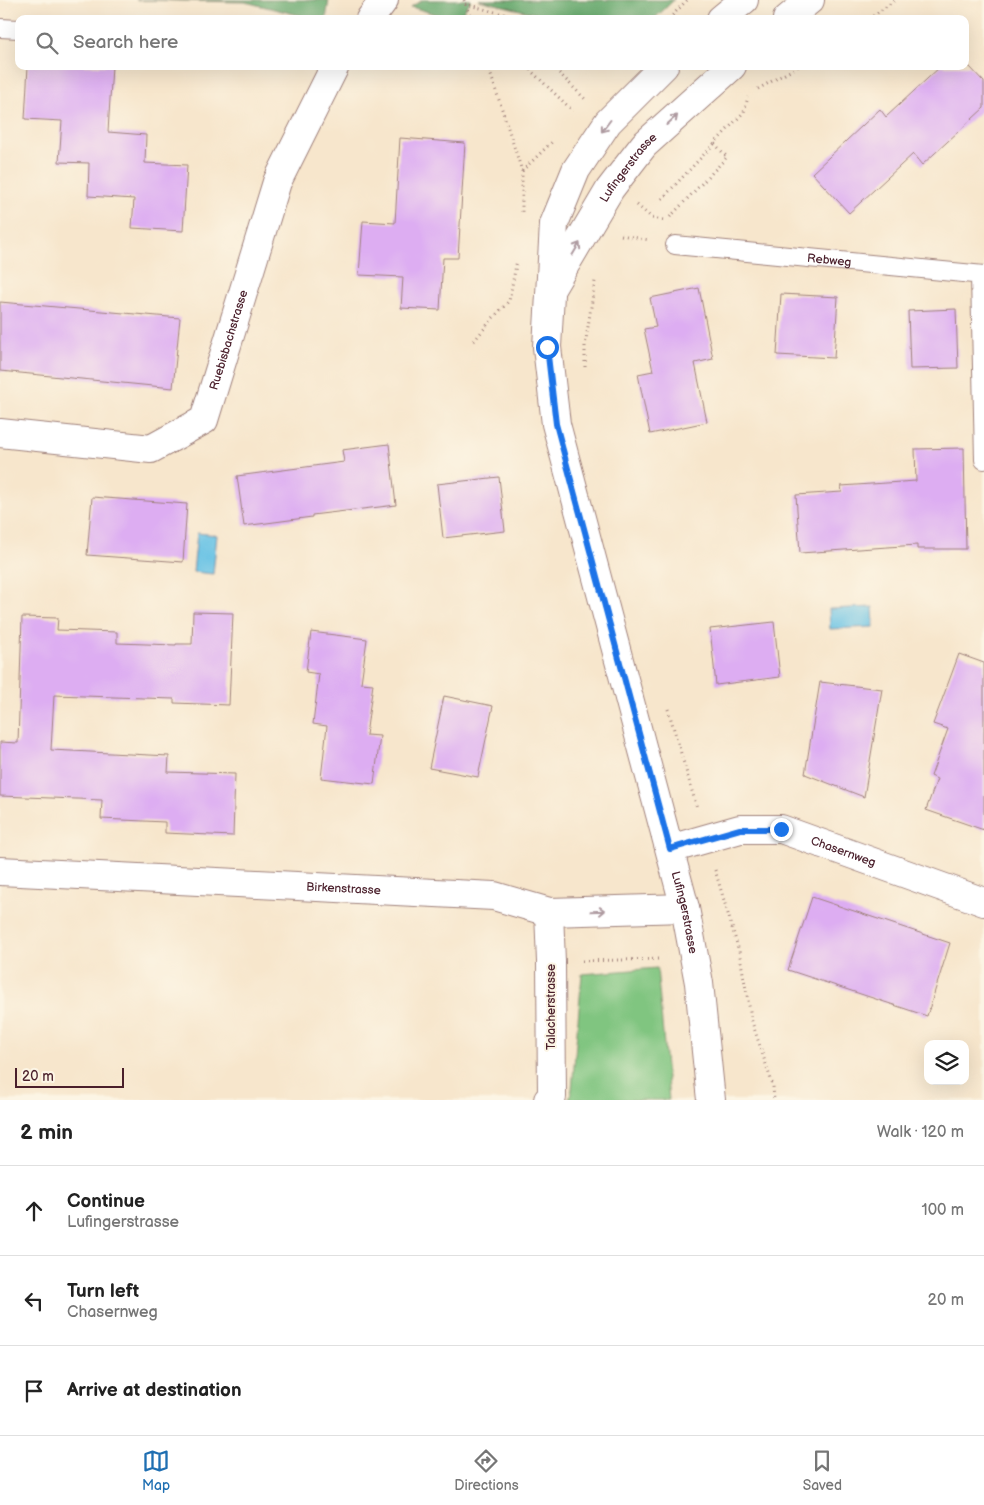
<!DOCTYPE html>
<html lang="en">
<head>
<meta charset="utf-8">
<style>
	:root { --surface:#fff; --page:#f2f2f2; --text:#222; --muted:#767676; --line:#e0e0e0; --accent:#1f6fb2 }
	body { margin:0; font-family:"Balsamiq Sans",sans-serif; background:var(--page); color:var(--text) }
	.controls { position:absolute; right:15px; bottom:15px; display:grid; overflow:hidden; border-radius:10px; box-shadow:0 5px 20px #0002 }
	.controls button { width:45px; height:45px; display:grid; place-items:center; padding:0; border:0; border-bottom:1px solid var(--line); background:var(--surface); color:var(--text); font:25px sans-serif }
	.scale { position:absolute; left:15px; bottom:12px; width:109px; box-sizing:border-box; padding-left:5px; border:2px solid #4a1f2b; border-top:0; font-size:14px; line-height:18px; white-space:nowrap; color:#4a1f2b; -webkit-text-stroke:4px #fcf5e5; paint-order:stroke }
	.stop { position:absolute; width:15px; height:15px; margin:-11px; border:4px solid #1a73e8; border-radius:50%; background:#fff }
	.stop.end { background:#1a73e8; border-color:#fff; box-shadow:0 1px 5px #0008 }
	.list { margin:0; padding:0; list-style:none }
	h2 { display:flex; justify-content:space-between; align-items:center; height:65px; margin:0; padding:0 20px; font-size:21px }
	h2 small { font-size:16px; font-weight:400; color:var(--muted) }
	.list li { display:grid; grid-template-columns:32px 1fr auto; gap:15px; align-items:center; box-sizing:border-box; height:90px; padding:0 20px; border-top:1px solid var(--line) }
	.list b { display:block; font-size:19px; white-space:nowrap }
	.list p { margin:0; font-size:16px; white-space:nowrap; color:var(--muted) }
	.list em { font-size:16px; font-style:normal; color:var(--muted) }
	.icon { flex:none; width:28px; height:28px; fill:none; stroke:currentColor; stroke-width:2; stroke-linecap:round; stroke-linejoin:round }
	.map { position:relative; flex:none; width:984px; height:1100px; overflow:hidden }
	.search { position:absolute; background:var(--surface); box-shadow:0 5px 20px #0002; left:15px; right:15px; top:15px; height:55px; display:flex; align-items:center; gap:12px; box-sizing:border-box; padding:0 18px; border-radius:10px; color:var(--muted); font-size:19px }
	.sheet { height:335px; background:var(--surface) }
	nav { display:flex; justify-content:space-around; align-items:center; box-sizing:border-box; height:70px; border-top:1px solid var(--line); background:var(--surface); font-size:14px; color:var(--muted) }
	nav a { display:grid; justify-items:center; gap:2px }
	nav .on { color:var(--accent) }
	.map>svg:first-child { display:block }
</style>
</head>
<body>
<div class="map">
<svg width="984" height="1100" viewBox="0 0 984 1100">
	<rect width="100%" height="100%" fill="#fcf5e5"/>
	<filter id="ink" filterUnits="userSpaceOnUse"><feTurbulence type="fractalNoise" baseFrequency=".02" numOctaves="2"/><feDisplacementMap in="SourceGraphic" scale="10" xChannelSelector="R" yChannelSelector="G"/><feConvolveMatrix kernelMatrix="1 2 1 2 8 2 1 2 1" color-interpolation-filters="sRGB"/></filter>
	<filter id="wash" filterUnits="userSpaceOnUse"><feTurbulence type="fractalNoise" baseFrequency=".0096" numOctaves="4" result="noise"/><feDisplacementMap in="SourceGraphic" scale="20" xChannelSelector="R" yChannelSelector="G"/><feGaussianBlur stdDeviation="1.12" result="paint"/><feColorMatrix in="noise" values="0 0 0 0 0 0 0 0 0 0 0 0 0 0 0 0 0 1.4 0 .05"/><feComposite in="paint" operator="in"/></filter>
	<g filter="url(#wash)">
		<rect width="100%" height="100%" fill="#f7e6cc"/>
		<!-- green -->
		<path fill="#80c580" stroke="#657256" d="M657 968 669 1100H569L572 1089 582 974Z"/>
		<!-- forest -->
		<g fill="#68aa6e" stroke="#59644c">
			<path d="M136 0H329L326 19H315L245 2Z"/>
			<path d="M422 0H471L459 19H453L411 7Z"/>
			<path d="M479 0H674L654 19H557Z"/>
		</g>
		<!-- water -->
		<g fill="#67c2e5" stroke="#587088">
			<path d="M197 533 217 535 213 574 193 572Z"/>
			<path d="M873 607 874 627 830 629 829 609Z"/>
		</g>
		<g id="blocks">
			<!-- building -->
			<g fill="#ddadf2">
				<path d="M28 66H112L108 132 146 135 145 163 187 165 183 231 132 228 134 199 88 196 89 163 59 162 62 121 25 119Z"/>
				<path d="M941 66H969L984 82V108L922 165 913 154 849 213 812 173 880 109 886 117Z"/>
				<path d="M400 138 465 143 458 258H443L440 310 401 308 403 277 359 275 363 221 395 223Z"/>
				<path d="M699 288 713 359 695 363 707 422 650 434 638 374 653 371 644 329 656 327 650 298Z"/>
				<path d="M781 294 838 297 834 358 777 355Z"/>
				<path d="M0 302 180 318 173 388 0 371Z"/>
				<path d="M956 309 958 368 910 369 908 311Z"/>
				<path d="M389 444 396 505 312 515V517L244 526 237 476 344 462 342 450Z"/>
				<path d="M964 448 966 549H917V545L800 553 796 495 842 492 841 486 916 481 915 449Z"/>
				<path d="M499 477 505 531 443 538 437 484Z"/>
				<path d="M92 497 187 504 183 562 87 555Z"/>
				<path d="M193 612 233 613 229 705 174 703V699L54 695 51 750 169 756 168 772 235 774 233 836 165 833V822L101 819 102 800 0 796V742L18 743 22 617 58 618 57 630 117 632V643L176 645V644H192Z"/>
				<path d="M774 622 780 677 716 685 710 629Z"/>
				<path d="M311 632 367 639 361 683 373 684 366 735 380 736 374 784 321 778 327 726 313 724 319 674 306 672Z"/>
				<path d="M959 654 984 663V830L926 810 937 779 931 776 948 729 933 724Z"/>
				<path d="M820 682 882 689 864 797 805 774Z"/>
				<path d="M444 696 493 706 478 777 429 768Z"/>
				<path d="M812 897 950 943 927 1016 788 970Z"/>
			</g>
		</g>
	</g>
	<g filter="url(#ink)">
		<use href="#blocks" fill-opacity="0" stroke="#a0827c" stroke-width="1"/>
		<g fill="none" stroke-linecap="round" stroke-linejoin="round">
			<!-- lane casing -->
			<g stroke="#a0827c" stroke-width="20">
				<g id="lane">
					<path d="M0 28 19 29"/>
					<path id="s1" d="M675 245 984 275"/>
					<path d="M980 275 984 460"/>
				</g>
			</g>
			<!-- street casing -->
			<g stroke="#a0827c" stroke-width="30">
				<g id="street">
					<path d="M370 19 384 0"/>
					<path id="s2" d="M0 433 151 449 204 420 277 182 335 66"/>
					<path id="s3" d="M670 849 740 829H781L984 902"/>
					<path id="s4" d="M0 871 494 896 549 912 685 908"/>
					<path d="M548 1100 552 1097 551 962 549 912"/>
				</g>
			</g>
			<!-- secondary casing -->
			<g stroke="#a0827c" stroke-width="30">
				<g id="secondary">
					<path d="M721 19 744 0"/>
					<path d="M787 19 810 0"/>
					<path id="s5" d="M664 66 608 122 576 170 554 224 547 347 556 424 685 908 699 983 711 1100"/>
					<path id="s6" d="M552 287 610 189 644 145 732 66"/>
				</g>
			</g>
			<!-- path -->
			<g stroke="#a0827c" stroke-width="3" stroke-dasharray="1 4" stroke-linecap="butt">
				<path d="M464 0 471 19"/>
				<path d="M465 4 522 19"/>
				<path d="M669 19 687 0"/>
				<path d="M869 19 895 0"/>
				<path d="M488 66 522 171V212"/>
				<path d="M526 66 573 111"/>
				<path d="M552 66 585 99"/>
				<path d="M758 89 799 66"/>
				<path d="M522 171 554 140"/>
				<path d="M662 199 744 112 748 97"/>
				<path d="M637 205 652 218 663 220"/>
				<path d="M670 217 727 157 714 143"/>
				<path d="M621 235 649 240"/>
				<path d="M474 341 493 318 509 301 517 260"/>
				<path d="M585 367V346L595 281"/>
				<path d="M668 709 697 808"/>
				<path d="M715 870 739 951 752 1022 773 1086 774 1100"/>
				<path d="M582 961 659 959"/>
			</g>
			<!-- lane -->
			<use href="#lane" stroke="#fff" stroke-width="18"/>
			<!-- street -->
			<use href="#street" stroke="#fff" stroke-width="28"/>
			<!-- secondary -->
			<use href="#secondary" stroke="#fff" stroke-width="28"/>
		</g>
		<!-- one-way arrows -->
		<defs><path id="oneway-shaft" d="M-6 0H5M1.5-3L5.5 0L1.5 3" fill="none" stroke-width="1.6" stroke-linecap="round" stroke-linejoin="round" transform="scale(1.25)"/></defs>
		<g stroke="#ae9aa0">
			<use href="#oneway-shaft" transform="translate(672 120) rotate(-42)"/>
			<use href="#oneway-shaft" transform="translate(606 126) rotate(127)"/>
			<use href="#oneway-shaft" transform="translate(576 249) rotate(-59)"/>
			<use href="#oneway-shaft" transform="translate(598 911) rotate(-2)"/>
		</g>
	</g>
	<g fill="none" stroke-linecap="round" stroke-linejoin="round" filter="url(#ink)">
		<!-- route -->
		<path stroke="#1a73e8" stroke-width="6" d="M547 347 556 424 670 849 740 829H781"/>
	</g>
	<g text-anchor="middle" stroke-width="4" stroke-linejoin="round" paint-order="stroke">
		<!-- street labels -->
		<g font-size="12" fill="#4a1f2b" stroke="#fcf5e5">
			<text dy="4" stroke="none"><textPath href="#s6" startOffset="142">Lufingerstrasse</textPath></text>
			<text dy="4" stroke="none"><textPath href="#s1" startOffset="155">Rebweg</textPath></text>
			<text dy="4" stroke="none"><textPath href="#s2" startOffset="296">Ruebisbachstrasse</textPath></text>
			<text dy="4" stroke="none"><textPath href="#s3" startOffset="180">Chasernweg</textPath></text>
			<text dy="4" stroke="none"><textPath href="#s4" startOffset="344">Birkenstrasse</textPath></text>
			<text dy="4" stroke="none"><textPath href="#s5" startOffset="901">Lufingerstrasse</textPath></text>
			<text transform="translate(551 1007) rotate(-90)" y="4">Talacherstrasse</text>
		</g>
	</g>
</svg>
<div class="controls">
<button><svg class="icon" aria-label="layers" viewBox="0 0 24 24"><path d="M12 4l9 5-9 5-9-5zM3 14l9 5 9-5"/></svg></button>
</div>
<div class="scale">20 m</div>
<div class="stop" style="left:547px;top:347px"></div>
<div class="stop end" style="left:781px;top:829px"></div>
<div class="search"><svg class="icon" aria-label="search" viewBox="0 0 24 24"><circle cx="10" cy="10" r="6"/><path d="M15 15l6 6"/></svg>Search here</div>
</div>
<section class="sheet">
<h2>2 min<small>Walk · 120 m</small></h2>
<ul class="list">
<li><svg class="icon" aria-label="ahead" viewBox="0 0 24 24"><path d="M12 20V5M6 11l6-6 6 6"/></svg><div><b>Continue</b><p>Lufingerstrasse</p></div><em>100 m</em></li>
<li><svg class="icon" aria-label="left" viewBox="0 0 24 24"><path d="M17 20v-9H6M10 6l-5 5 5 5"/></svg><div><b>Turn left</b><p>Chasernweg</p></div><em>20 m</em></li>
<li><svg class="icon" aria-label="arrive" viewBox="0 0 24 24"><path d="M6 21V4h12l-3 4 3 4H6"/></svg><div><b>Arrive at destination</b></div></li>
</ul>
</section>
<nav>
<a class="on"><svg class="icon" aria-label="map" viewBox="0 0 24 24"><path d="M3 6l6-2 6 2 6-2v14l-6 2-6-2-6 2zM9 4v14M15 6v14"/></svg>Map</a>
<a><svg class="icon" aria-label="directions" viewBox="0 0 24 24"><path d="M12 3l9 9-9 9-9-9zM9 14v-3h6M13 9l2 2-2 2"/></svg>Directions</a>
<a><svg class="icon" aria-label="saved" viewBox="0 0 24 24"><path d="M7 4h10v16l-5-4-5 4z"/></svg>Saved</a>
</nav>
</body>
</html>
